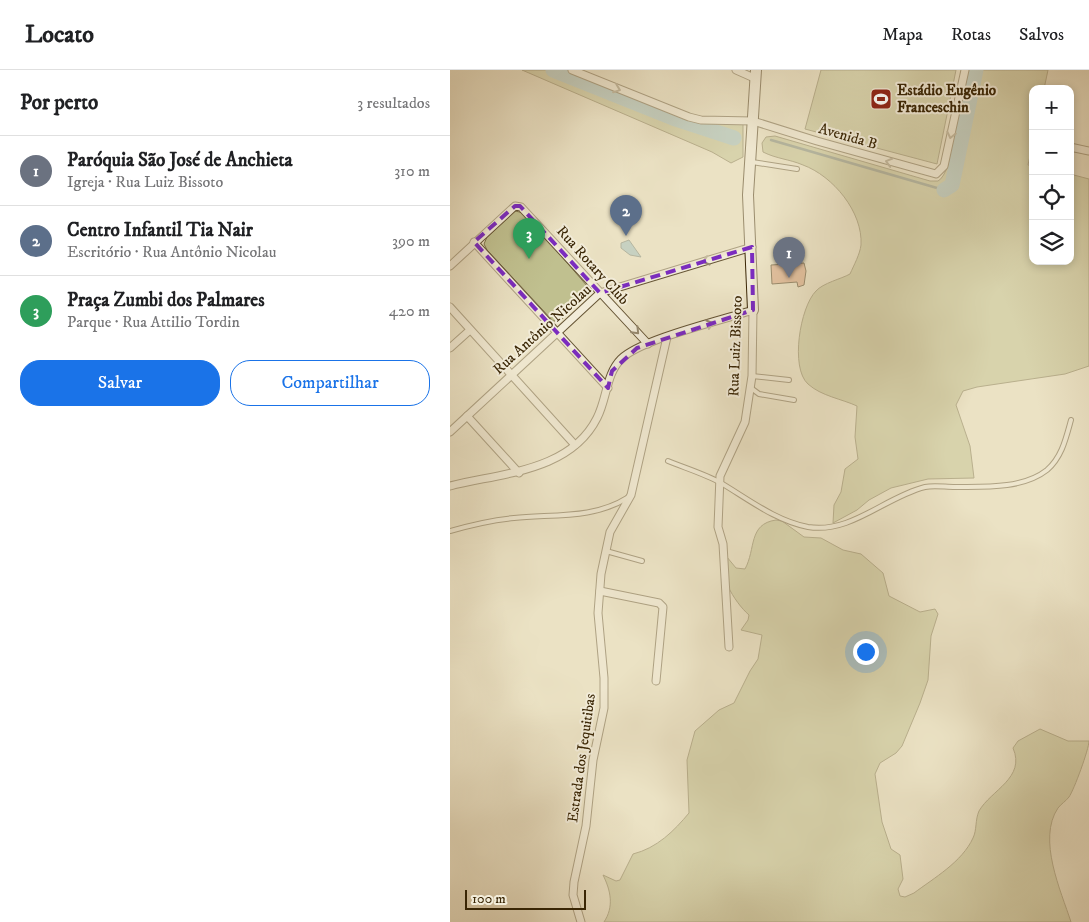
<!DOCTYPE html>
<html lang="pt">
<head>
<meta charset="utf-8">
<style>
	:root { --surface:#fff; --page:#f2f2f2; --text:#202124; --muted:#757577; --line:#e0e0e0; --accent:#1a73e8 }
	body { margin:0; font-family:"IM FELL DW Pica",serif; background:var(--page); color:var(--text) }
	.controls { position:absolute; right:15px; top:15px; display:grid; overflow:hidden; border-radius:10px; box-shadow:0 2px 8px #0003 }
	.controls button { width:45px; height:45px; display:grid; place-items:center; padding:0; border:0; border-bottom:1px solid var(--line); background:var(--surface); color:var(--text); font:25px sans-serif }
	.scale { position:absolute; left:15px; bottom:12px; width:121px; box-sizing:border-box; padding-left:5px; border:2px solid #3a2605; border-top:0; font-size:14px; line-height:18px; white-space:nowrap; color:#3a2605; -webkit-text-stroke:4px #f2ecd9; paint-order:stroke }
	.you { position:absolute; left:415px; top:581px; width:18px; height:18px; margin:-12px; border:4px solid #fff; border-radius:50%; background:#1a73e8; box-shadow:0 0 0 8px #1a73e833 }
	.badge { display:grid; place-items:center; width:32px; height:32px; border-radius:50%; background:var(--accent); color:#fff; font-size:16px; font-weight:700 }
	.pin { position:absolute; translate:-50% -41px; filter:drop-shadow(0 1px 2px #0008) }
	.pin::after { content:''; position:absolute; top:26px; width:18px; height:15px; background:inherit; clip-path:polygon(0 0,100% 0,50% 100%) }
	.list { margin:0; padding:0; list-style:none }
	h2 { display:flex; justify-content:space-between; align-items:center; height:65px; margin:0; padding:0 20px; font-size:21px }
	h2 small { font-size:16px; font-weight:400; color:var(--muted) }
	.list li { display:grid; grid-template-columns:32px 1fr auto; gap:15px; align-items:center; box-sizing:border-box; height:70px; padding:0 20px; border-top:1px solid var(--line) }
	.list b { display:block; font-size:19px; white-space:nowrap }
	.list p { margin:0; font-size:16px; white-space:nowrap; color:var(--muted) }
	.list em { font-size:16px; font-style:normal; color:var(--muted) }
	.actions { display:flex; gap:10px; padding:15px 20px }
	.actions a { flex:1; padding:11px 0; border:1px solid var(--accent); border-radius:20px; text-align:center; font-size:18px; color:var(--accent) }
	.actions .main { background:var(--accent); color:#fff }
	.icon { flex:none; width:28px; height:28px; fill:none; stroke:currentColor; stroke-width:2; stroke-linecap:round; stroke-linejoin:round }
	.map { position:relative; flex:none; width:639px; height:852px; overflow:hidden }
	header { display:flex; align-items:center; gap:30px; box-sizing:border-box; height:70px; padding:0 25px; background:var(--surface); border-bottom:1px solid var(--line) }
	header strong { font-size:24px }
	nav { display:flex; gap:28px; margin-inline-start:auto; font-size:18px }
	main { display:flex }
	aside { flex:1; background:var(--surface) }
	.map>svg:first-child { display:block }
</style>
</head>
<body>
<header>
<strong>Locato</strong>
<nav><a>Mapa</a><a>Rotas</a><a>Salvos</a></nav>
</header>
<main>
<aside>
<h2>Por perto<small>3 resultados</small></h2>
<ul class="list">
<li><span class="badge" style="background:#6b7280">1</span><div><b>Paróquia São José de Anchieta</b><p>Igreja · Rua Luiz Bissoto</p></div><em>310 m</em></li>
<li><span class="badge" style="background:#5c6f8a">2</span><div><b>Centro Infantil Tia Nair</b><p>Escritório · Rua Antônio Nicolau</p></div><em>390 m</em></li>
<li><span class="badge" style="background:#2e9e5b">3</span><div><b>Praça Zumbi dos Palmares</b><p>Parque · Rua Attilio Tordin</p></div><em>420 m</em></li>
</ul>
<div class="actions"><a class="main">Salvar</a><a>Compartilhar</a></div>
</aside>
<div class="map">
<svg width="639" height="852" viewBox="0 0 639 852">
	<rect width="100%" height="100%" fill="#ebe2c4"/>
	<filter id="stains"><feTurbulence type="fractalNoise" baseFrequency=".004" numOctaves="4"/><feColorMatrix values="0 0 0 0 .2 0 0 0 0 .09 0 0 0 0 .02 0 0 0 .5 -.17"/></filter>
	<radialGradient id="worn" r=".72"><stop offset=".6" stop-color="#630" stop-opacity="0"/><stop offset="1" stop-color="#630" stop-opacity=".3"/></radialGradient>
	<!-- green -->
	<g fill="#c0c08f" stroke="#7d734a">
		<path d="M72 0H115L238 50 250 53 293 54V87L281 93 262 82Z"/>
		<path d="M371 0H506L487 94 355 59Z"/>
		<path d="M521 0H598L594 19H583V72L578 95 583 96V191H620V104L639 109V296L615 304 527 317 513 321 506 335 520 376 524 408 478 409 441 418 419 430 407 440 383 453 384 435 391 422 395 399 408 389 405 367 407 336C392 329 371 326 358 314 340 298 350 237 366 221 373 213 391 209 400 204 404 195 410 184 411 175 413 142 383 106 353 95 339 89 327 89 313 82L312 73 316 67 325 66 480 111H488C503 104 516 20 521 0Z"/>
		<path d="M65 141 74 143 138 217 139 223 110 251H103L37 180 34 174 37 167Z"/>
		<path d="M326 450 332 451 354 467 371 468 393 480 411 484 433 503 439 526 470 542 485 539 488 544 481 566 478 610 470 633 452 676 446 683 430 693 425 704 432 752 441 779 450 785 453 809 448 819 450 826 455 827 464 823C484 808 512 792 523 768 527 760 525 750 529 741 541 720 576 708 563 678L568 671 590 659 618 671H639C639 679 624 720 619 727 616 731 611 734 608 738 587 769 611 821 621 852H154C164 837 161 821 153 805L166 811 170 810 183 784C207 778 224 761 239 743L237 690 245 661 269 640 284 633 300 601 308 589 312 565 291 560 298 550 299 545C284 532 266 501 272 481L286 498 295 499C306 479 298 454 326 450Z"/>
	</g>
	<!-- water -->
	<path fill="#9bbcbd" stroke="#748073" d="M179 170 191 187 180 185 171 178V173Z"/>
	<g fill="none" stroke-linecap="round" stroke-linejoin="round">
		<!-- stream -->
		<path stroke="#748073" stroke-width="2.5" d="M321 70 494 120"/>
		<!-- river -->
		<g stroke="#9bbcbd" stroke-width="15">
			<path d="M103 0 223 48 284 68"/>
			<path d="M494 120 502 115 526 0"/>
		</g>
	</g>
	<!-- building -->
	<path fill="#d99c73" stroke="#3a2605" d="M354 193 356 201 354 215 348 217 347 212 322 214 321 195Z"/>
	<g fill="none" stroke-linecap="round" stroke-linejoin="round">
		<!-- lane casing -->
		<g stroke="#665535" stroke-width="6">
			<g id="lane">
				<path d="M302 92 347 99"/>
				<path d="M302 306 339 310"/>
				<path d="M301 318 309 324 344 330"/>
				<path d="M218 391C235 398 255 404 271 413 298 429 326 451 358 457 401 464 435 427 475 417 484 415 495 417 505 417 534 417 573 419 597 400 612 387 616 368 621 350"/>
				<path d="M0 461C21 455 42 450 64 448 102 444 144 449 177 428"/>
				<path d="M156 481 192 491"/>
			</g>
		</g>
		<!-- street casing -->
		<g stroke="#665535" stroke-width="9">
			<g id="street">
				<path d="M122 0 239 47 251 50 303 51 367 71 486 104 494 96 515 0"/>
				<path d="M286 0 304 8"/>
				<path d="M620 77 639 81"/>
				<path d="M24 172 158 318"/>
				<path d="M0 196 65 136 71 137 198 274"/>
				<path d="M0 237 125 375"/>
				<path d="M0 278 20 260"/>
				<path d="M17 346 69 403"/>
				<path d="M0 362 150 223 302 177"/>
				<path d="M0 416C50 403 120 402 147 348 157 329 156 304 171 289 191 269 273 250 303 240L302 306 295 352 270 406 268 457 273 474 279 577"/>
				<path d="M150 521 209 533 213 537 206 611"/>
				<path d="M131 852 123 825 124 812 136 756 143 690 154 638V608L148 543 151 504 160 462 181 425 217 267"/>
			</g>
		</g>
		<!-- secondary casing -->
		<g stroke="#3a2605" stroke-width="12">
			<path id="secondary" d="M303 240 298 125 306 0"/>
		</g>
		<!-- lane -->
		<use href="#lane" stroke="#f2ecd9" stroke-width="4"/>
		<!-- street -->
		<use href="#street" stroke="#f2ecd9" stroke-width="7"/>
		<!-- secondary -->
		<use href="#secondary" stroke="#f2ecd9" stroke-width="10"/>
	</g>
	<!-- one-way arrows -->
	<defs><path id="oneway-chevron" d="M-2-3.5L2.5 0L-2 3.5" fill="none" stroke-width="1.6" stroke-linecap="round" stroke-linejoin="round" transform="scale(1.25)"/></defs>
	<g stroke="#96896f">
		<use href="#oneway-chevron" transform="translate(167 19) rotate(21)"/>
		<use href="#oneway-chevron" transform="translate(501 65) rotate(103)"/>
		<use href="#oneway-chevron" transform="translate(439 92) rotate(-164)"/>
		<use href="#oneway-chevron" transform="translate(256 191) rotate(163)"/>
		<use href="#oneway-chevron" transform="translate(260 254) rotate(-17)"/>
		<use href="#oneway-chevron" transform="translate(186 261) rotate(46)"/>
	</g>
	<!-- marked area -->
	<path d="M0 0H639V852H0ZM65 136H70L150 223 302 177 303 240 187 278 162 301 158 318 24 172Z" fill="#ebe2c4" fill-opacity=".55" fill-rule="evenodd"/>
	<path fill="none" stroke="#7b2cbf" stroke-width="4" stroke-dasharray="10 6" stroke-linejoin="round" d="M65 136H70L150 223 302 177 303 240 187 278 162 301 158 318 24 172Z"/>
	<!-- icons -->
	<defs>
		<g id="stadium-square" transform="scale(1.125)"><rect x="-9" y="-9" width="18" height="18" rx="4" fill="#8f2418" stroke="#f2ecd9"/><path d="M0-5a6.5 5 0 1 0 0 10a6.5 5 0 1 0 0-10ZM-3.5-1.8h7v3.6h-7Z" fill="#fff"/></g>
	</defs>
	<g fill-rule="evenodd">
		<use href="#stadium-square" x="431" y="29"/>
	</g>
	<g text-anchor="middle" stroke-width="4" stroke-linejoin="round" paint-order="stroke">
		<!-- poi labels -->
		<g font-size="15" font-weight="bold" fill="#3a2605" stroke="#f2ecd9" text-anchor="start">
			<text x="447" y="25">Estádio Eugênio<tspan x="447" dy="17">Franceschin</tspan></text>
		</g>
		<!-- street labels -->
		<g font-size="15" fill="#3a2605" stroke="#f2ecd9">
			<text transform="translate(398 66) rotate(16)" y="5">Avenida B</text>
			<text transform="translate(143 195) rotate(48)" y="5">Rua Rotary Club</text>
			<text transform="translate(92 259) rotate(-42)" y="5">Rua Antônio Nicolau</text>
			<text transform="translate(285 276) rotate(-88)" y="5">Rua Luiz Bissoto</text>
			<text transform="translate(131 688) rotate(-82)" y="5">Estrada dos Jequitibas</text>
		</g>
	</g>
	<rect width="100%" height="100%" filter="url(#stains)"/>
	<rect width="100%" height="100%" fill="url(#worn)"/>
</svg>
<div class="controls">
<button>+</button>
<button>−</button>
<button><svg class="icon" aria-label="locate" viewBox="0 0 24 24"><circle cx="12" cy="12" r="6"/><path d="M12 2v4M12 18v4M2 12h4M18 12h4"/></svg></button>
<button><svg class="icon" aria-label="layers" viewBox="0 0 24 24"><path d="M12 4l9 5-9 5-9-5zM3 14l9 5 9-5"/></svg></button>
</div>
<div class="scale">100 m</div>
<div class="you"></div>
<div class="pin badge" style="left:339px;top:208px;background:#6b7280">1</div>
<div class="pin badge" style="left:176px;top:166px;background:#5c6f8a">2</div>
<div class="pin badge" style="left:79px;top:189px;background:#2e9e5b">3</div>
</div>
</main>
</body>
</html>
